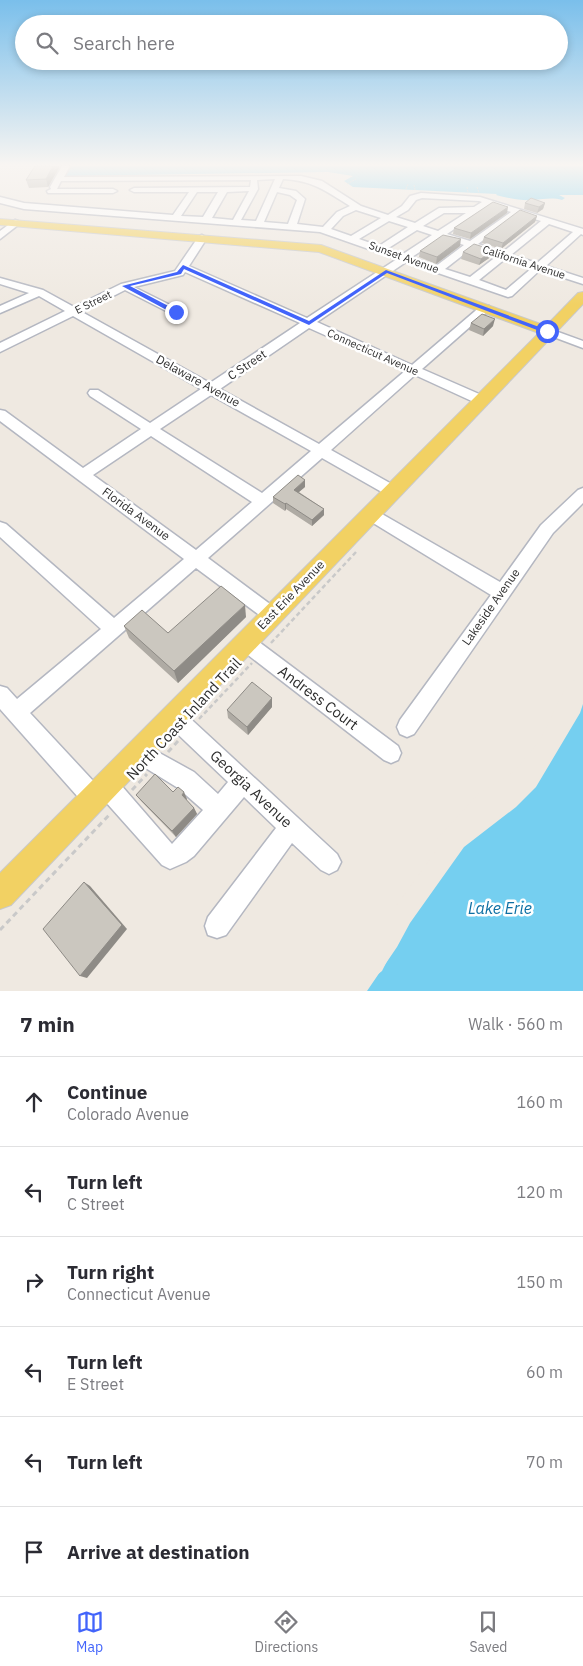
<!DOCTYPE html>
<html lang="en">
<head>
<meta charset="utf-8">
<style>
	:root { --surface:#fff; --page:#f7f7f7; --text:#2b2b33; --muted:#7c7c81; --line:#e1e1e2; --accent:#4264fb }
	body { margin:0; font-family:"IBM Plex Sans",sans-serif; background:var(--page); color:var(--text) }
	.stop { position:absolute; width:15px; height:15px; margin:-11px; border:4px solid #4264fb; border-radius:50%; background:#fff }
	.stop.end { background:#4264fb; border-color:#fff; box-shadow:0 1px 5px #0008 }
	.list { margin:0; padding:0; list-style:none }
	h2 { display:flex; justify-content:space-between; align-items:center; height:65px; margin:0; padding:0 20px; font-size:21px }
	h2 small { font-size:16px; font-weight:400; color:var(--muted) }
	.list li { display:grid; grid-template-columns:32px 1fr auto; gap:15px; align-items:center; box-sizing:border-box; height:90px; padding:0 20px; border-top:1px solid var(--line) }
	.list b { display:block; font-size:19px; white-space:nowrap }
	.list p { margin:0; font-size:16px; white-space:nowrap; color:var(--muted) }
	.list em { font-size:16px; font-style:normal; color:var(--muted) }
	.icon { flex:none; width:28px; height:28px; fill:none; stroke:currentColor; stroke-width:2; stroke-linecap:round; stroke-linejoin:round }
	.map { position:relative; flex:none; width:583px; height:991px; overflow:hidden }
	.search { position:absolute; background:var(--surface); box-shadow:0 2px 8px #0003; left:15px; right:15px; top:15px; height:55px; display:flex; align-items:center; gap:12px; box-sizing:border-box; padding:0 18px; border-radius:28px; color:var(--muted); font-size:19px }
	.sheet { height:605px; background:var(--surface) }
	nav { display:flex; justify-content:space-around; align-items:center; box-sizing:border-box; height:70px; border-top:1px solid var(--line); background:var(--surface); font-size:14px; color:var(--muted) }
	nav a { display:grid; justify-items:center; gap:2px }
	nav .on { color:var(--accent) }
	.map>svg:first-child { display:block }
</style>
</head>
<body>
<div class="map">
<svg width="583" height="991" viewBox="0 0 583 991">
	<rect width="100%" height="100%" fill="#efe9e1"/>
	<!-- water -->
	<g fill="#75cff0">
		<path d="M70 166H583V195H559L565 198 562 200C553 197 543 199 534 200 521 201 508 198 496 195L497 194 353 187 344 181 353 176 328 172 65 176Z"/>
		<path d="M583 675V991H357L382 971 394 947 391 941 542 741Z"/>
	</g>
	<!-- pier -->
	<path fill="#efe9e1" d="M583 672V704L580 713 536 787 516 807 464 847 410 923 397 947 367 991H355L370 968H380L391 947 388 941 396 906 436 851V840L480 792 515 771 540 740 565 689Z"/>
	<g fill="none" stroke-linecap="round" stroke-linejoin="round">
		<!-- minor casing -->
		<g stroke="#b4b7c1" stroke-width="3">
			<g id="minor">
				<path d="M62 166H70L64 177 301 176 322 181 361 206 388 215 402 206 410 196 421 193 480 197 583 229V235L581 234 546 266 583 278V284L540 270 512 296 508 297 406 262 317 322 412 365 481 306H489L490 308 489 310 422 369 486 397 487 400 486 403H476L415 375 331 450 397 487 399 491 397 495 392 496 387 495 322 458 208 558 278 610 281 615 278 620 272 623 266 620 196 568 30 713 96 784 98 777 106 774 114 777 172 844 203 810 178 788 131 759 128 752 131 745 138 742 145 745 194 772 218 794 228 782 166 723 163 716 166 709 173 706 180 709 337 854 341 862 337 870 329 874 321 870 292 843 226 935 217 938 208 935 205 926 208 917 276 828 244 797 194 856 186 862 170 869 162 865 104 800 102 806 94 809 86 806 0 709V686L7 688 17 699 101 629 0 537V522L6 524 114 618 184 559 0 421V410L5 411 83 468 141 429 90 396 88 393 90 390H98L150 423 201 389 73 316 0 352V343L65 311 39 296 0 313V306L29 293 0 284V278L43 290 74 307 121 284 175 271 199 236 202 235 207 238 189 266 307 318 397 259 320 232 24 209 0 203V197L24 203 173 215 189 192H134L130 190 134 188 250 187 251 180 61 181 57 189H113L117 191 113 193H48L47 191 51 189 50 187ZM275 179 256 221 241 220 258 189 257 180ZM283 179C314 181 324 190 350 206L337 212 323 227 297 224 305 199 296 191 279 188ZM249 191 233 220 212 218 227 192ZM197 192H218L203 217 181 216ZM277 192 290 195 297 200 288 224 264 222ZM422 198 479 201 482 202 474 207 439 208 415 223 396 217 408 210 416 200ZM489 205 511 212 470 241 447 234ZM356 210 381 218 351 236 331 229 343 216ZM444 213H466L438 231 423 226ZM518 214 541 221 503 252 478 244ZM389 221 408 227 379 246 359 239ZM549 224 573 232 537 263 511 255ZM417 230 432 235 403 254 387 249ZM441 238 464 245 436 266 412 257ZM472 248 497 256 470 277 445 269ZM505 259 532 268 506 290 479 280ZM185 272 300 323 210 383 82 312 125 290 172 314H180L181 312 180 310 134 287 183 275ZM309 328 405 371 319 444 220 389ZM211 395 311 451 262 493 160 429ZM151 436 252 502 196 550 93 475Z"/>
				<path d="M15 220 18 221V225L0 239V231Z"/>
				<path d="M547 328 583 341V348L543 333 541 331 543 329Z"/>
				<path d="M583 488V503L553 533 414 734 407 737 400 734 397 727 400 720 491 595 365 518 362 514 365 510 370 508 375 510 500 582 541 525 578 490Z"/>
				<path d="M245 634 251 636 398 746 401 753 398 760 391 763 384 760 239 648 236 642 239 636Z"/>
			</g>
		</g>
		<!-- major casing -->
		<g stroke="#c9c9c9" stroke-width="2">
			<path id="major" d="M0 219 321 245 546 326 578 293 583 292V304L11 905 0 909V873L539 333 319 252 0 225Z"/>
		</g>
		<!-- path-far2 -->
		<g stroke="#c9c9c9" stroke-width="1" stroke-dasharray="2 1" stroke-linecap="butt">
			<path d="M347 184 356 179"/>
			<path d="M414 185 415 190"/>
			<path d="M467 187 468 192"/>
			<path d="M477 187 479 193"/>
			<path d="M406 189 408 184"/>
		</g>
		<!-- path-far1 -->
		<g stroke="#c9c9c9" stroke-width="2.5" stroke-dasharray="4.5 3" stroke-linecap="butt">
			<path d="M271 643 356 552"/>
			<path d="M199 719 252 663"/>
		</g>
		<!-- path -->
		<g stroke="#c9c9c9" stroke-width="3" stroke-dasharray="5.5 4" stroke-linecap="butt">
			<path d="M168 752 178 741"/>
			<path d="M132 790 147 774"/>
			<path d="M0 930 110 814"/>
		</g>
		<!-- minor -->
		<use href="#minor" fill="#fff" fill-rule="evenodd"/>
		<!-- major -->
		<use href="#major" fill="#f2d163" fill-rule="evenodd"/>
	</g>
	<!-- wall -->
	<g fill="#afaba4">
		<path d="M35 166H59V168L48 187 29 188 26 180Z"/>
		<path d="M525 203H545L543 209 537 213 524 209Z"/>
		<path d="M507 213 470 239 453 234 454 228Z"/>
		<path d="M537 216 535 222 501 249 482 243 484 237Z"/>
		<path d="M460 246 436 264 419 257 420 251Z"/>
		<path d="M463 252 492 256 479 265 461 259Z"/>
		<path d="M471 323 493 326 483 336 469 330Z"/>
		<path d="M305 487 299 492 324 509V515L312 526 286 509 285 511 273 503V497Z"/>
		<path d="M246 617 178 683 129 638 124 626 168 633Z"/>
		<path d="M272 698V707L248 735 228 718 227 710Z"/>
		<path d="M136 795 187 799 186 800 194 808 197 814 176 837 141 801Z"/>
	</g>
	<!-- shaded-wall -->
	<g fill="#8e8b86">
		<path d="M53 166H59V168L48 187 46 179Z"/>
		<path d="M545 203 543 209 537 213 539 207Z"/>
		<path d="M508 207 507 213 470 239 471 233Z"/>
		<path d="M537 216 535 222 501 249 503 243Z"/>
		<path d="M461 239 460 246 436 264 437 257Z"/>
		<path d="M493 250 492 256 479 265 481 259Z"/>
		<path d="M495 319 493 326 483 336 484 329Z"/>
		<path d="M305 480V487L294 496V490Z"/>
		<path d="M286 503V509L285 511V504Z"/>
		<path d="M324 509V515L312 526V520Z"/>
		<path d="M245 605 246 617 178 683 174 671Z"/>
		<path d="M272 698V707L248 735 247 727Z"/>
		<path d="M184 792 187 799 185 802 182 795Z"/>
		<path d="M194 808 197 814 176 837 172 831Z"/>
		<path d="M84 882 90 886 127 929 87 978 80 976Z"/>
	</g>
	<!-- building -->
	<g fill="#cbc7bf" stroke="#8e8b86">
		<path d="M35 166H53L46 179 26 180Z"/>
		<path d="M531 198 545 203 539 207 525 203Z"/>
		<path d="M493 202 508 207 471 233 454 228Z"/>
		<path d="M520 210 537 216 503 243 484 237Z"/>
		<path d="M443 235 461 239 437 257 420 251Z"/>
		<path d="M474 244 493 250 481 259 463 252Z"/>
		<path d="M482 314 495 319 484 329 471 323Z"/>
		<path d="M298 475 305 480 294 490 324 509 312 520 286 503 285 504 273 497Z"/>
		<path d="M221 586 245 605 174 671 124 626 142 610 168 633Z"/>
		<path d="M252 682 272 698 247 727 227 710Z"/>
		<path d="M155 774 173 792 178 787 184 792 182 795 194 808 172 831 136 795Z"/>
		<path d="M84 882 122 925 80 976 43 929Z"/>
	</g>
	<!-- sky -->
	<linearGradient id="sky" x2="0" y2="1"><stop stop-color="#7abfeb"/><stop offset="0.54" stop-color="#f8f5f2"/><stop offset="1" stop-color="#f8f5f2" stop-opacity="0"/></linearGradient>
	<rect width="583" height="305" fill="url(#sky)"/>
	<!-- route -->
	<path fill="#4264fb" d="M183 265 309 321 386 270 550 331 545 333 387 273 309 325 184 269 181 274 130 286 178 311V314H174L122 286 177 272Z"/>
	<g text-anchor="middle" stroke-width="5" stroke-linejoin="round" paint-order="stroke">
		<!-- far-street labels -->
		<g font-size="11" fill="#2e2e2e" stroke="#fff">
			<text transform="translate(404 257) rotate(20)" y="4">Sunset Avenue</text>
			<text transform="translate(524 262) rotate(18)" y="4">California Avenue</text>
			<text transform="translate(93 302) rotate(-26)" y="4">E Street</text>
			<text transform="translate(373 352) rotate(24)" y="4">Connecticut Avenue</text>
		</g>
		<!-- street labels -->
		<g font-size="12" fill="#2e2e2e" stroke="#fff">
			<text transform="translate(247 365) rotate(-34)" y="4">C Street</text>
			<text transform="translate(198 381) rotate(29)" y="4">Delaware Avenue</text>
			<text transform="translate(136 514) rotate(36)" y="4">Florida Avenue</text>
			<text transform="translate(291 595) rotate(-46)" y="4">East Erie Avenue</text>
			<text transform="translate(491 607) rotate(-55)" y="4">Lakeside Avenue</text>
		</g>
		<!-- near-street labels -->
		<g font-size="15" fill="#2e2e2e" stroke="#fff">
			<text transform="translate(318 698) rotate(37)" y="5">Andress Court</text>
			<text transform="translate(184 719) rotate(-47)" y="5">North Coast Inland Trail</text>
			<text transform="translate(251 789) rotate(43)" y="5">Georgia Avenue</text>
		</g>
		<!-- near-water labels -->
		<g font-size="16" font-style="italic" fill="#0d6fa3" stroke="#fff">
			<text x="500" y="914">Lake Erie</text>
		</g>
	</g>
</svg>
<div class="stop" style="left:547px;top:331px"></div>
<div class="stop end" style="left:176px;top:312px"></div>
<div class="search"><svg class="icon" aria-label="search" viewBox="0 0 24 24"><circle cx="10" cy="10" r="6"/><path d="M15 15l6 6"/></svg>Search here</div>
</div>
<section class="sheet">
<h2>7 min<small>Walk · 560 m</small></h2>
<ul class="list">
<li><svg class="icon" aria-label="ahead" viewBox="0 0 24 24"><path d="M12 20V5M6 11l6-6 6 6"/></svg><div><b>Continue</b><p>Colorado Avenue</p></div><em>160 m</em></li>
<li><svg class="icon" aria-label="left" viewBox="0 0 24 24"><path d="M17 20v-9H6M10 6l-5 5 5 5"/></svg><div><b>Turn left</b><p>C Street</p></div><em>120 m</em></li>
<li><svg class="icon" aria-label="right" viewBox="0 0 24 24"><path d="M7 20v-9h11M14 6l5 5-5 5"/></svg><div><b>Turn right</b><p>Connecticut Avenue</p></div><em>150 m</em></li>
<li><svg class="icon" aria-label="left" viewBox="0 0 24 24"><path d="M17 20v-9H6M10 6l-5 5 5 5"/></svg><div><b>Turn left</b><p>E Street</p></div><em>60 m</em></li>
<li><svg class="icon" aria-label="left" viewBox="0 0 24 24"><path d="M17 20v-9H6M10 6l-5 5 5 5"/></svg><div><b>Turn left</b></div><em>70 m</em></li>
<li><svg class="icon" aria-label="arrive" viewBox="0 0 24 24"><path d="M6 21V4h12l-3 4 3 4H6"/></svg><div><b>Arrive at destination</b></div></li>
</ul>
</section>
<nav>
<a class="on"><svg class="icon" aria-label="map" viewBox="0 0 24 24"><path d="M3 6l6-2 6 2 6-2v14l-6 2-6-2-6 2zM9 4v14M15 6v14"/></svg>Map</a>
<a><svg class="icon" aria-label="directions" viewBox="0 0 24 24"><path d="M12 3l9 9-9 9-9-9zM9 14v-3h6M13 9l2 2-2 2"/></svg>Directions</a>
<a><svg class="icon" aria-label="saved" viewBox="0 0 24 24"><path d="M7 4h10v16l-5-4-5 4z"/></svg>Saved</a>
</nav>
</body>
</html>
